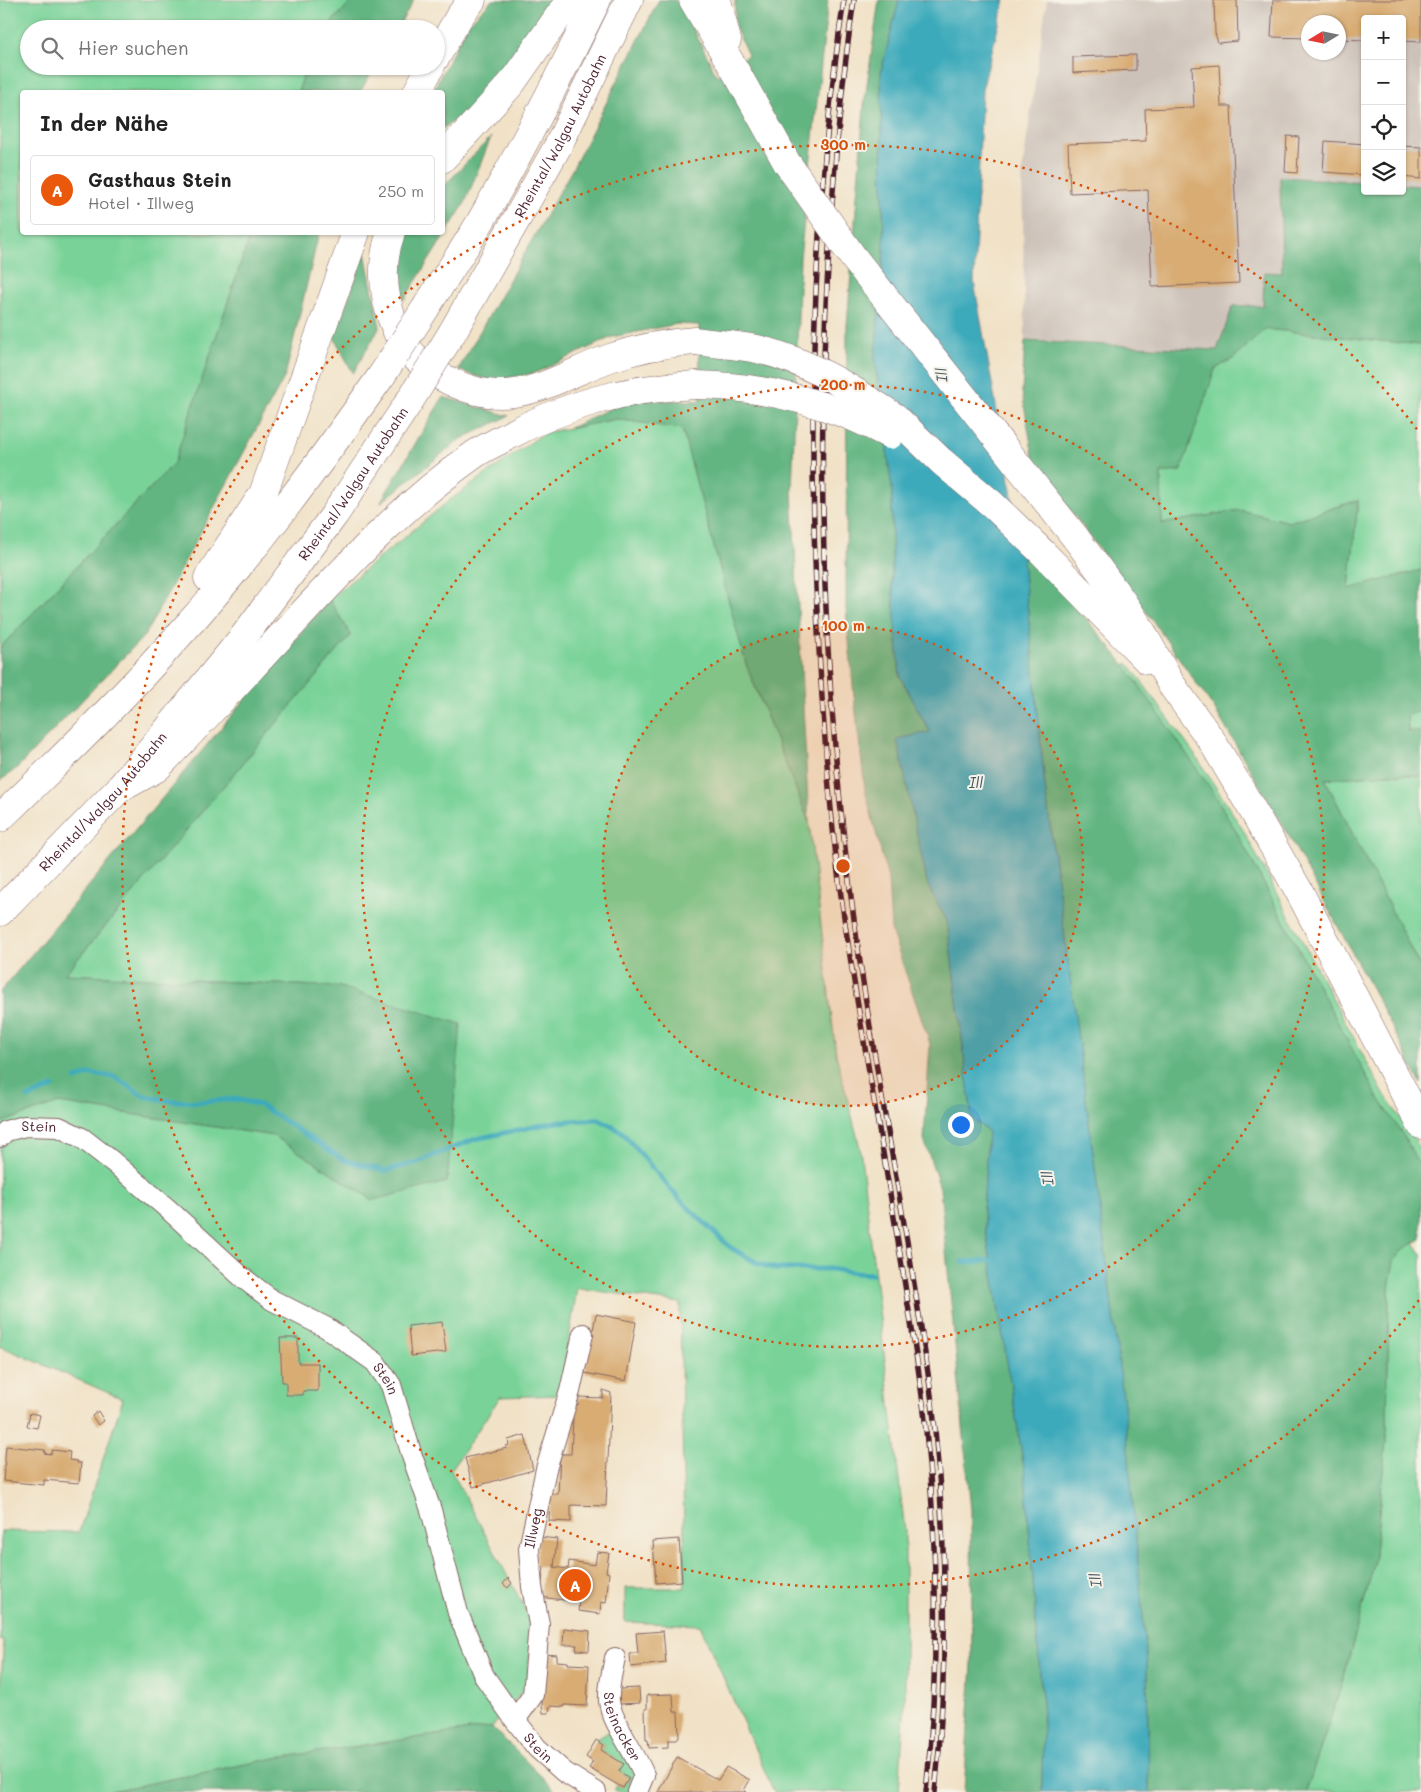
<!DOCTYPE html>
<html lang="de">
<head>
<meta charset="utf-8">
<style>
	:root { --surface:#fff; --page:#f6f6f6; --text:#222; --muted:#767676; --line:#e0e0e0; --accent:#ea580c }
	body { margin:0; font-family:Mali,sans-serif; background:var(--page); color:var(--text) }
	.controls { position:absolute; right:15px; top:15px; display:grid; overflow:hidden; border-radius:5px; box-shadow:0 1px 4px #0004 }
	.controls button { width:45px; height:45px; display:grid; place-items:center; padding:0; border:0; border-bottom:1px solid var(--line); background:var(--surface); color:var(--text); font:25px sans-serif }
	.compass { position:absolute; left:1301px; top:15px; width:45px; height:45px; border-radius:50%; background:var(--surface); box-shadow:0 1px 4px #0004; rotate:260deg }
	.you { position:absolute; left:960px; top:1124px; width:18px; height:18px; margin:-12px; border:4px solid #fff; border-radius:50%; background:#1a73e8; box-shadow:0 0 0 8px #1a73e833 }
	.badge { display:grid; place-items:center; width:32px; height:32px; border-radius:50%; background:var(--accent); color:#fff; font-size:16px; font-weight:700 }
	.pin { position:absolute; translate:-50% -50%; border:2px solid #fff; box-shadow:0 1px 5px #0006 }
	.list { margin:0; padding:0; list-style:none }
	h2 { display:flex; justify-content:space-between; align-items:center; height:65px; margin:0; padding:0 20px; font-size:21px }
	h2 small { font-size:16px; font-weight:400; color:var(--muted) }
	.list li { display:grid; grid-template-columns:32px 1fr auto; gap:15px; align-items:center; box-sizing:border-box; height:70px; margin:0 10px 10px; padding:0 10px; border:1px solid var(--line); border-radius:5px }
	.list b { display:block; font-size:19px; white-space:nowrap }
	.list p { margin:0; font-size:16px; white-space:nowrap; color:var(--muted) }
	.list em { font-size:16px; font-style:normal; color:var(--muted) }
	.icon { flex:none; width:28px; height:28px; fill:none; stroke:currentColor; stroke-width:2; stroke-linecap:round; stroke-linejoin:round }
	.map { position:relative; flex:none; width:1421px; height:1792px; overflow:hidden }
	.search { position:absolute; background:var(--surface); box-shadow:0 1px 4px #0004; left:20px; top:20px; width:425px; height:55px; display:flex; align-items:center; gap:12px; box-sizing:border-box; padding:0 18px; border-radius:28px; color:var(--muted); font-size:19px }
	.panel { position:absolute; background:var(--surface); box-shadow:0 1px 4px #0004; left:20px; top:90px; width:425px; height:145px; border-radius:5px }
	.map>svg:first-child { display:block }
</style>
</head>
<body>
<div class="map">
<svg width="1421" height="1792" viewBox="0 0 1421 1792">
	<rect width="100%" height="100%" fill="#f7f3e8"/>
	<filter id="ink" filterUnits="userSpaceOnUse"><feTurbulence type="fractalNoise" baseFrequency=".02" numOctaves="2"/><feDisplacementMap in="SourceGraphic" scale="10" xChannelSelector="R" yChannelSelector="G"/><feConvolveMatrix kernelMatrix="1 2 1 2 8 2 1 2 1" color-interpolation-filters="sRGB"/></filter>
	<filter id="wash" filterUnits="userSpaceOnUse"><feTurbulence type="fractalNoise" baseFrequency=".0096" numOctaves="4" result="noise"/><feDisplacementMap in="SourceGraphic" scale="20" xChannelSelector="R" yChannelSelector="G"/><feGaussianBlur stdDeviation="1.12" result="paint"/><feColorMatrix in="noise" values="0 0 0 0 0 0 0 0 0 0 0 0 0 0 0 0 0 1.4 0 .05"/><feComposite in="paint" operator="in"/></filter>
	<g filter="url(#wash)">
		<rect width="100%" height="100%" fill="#f1e2c7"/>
		<!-- industrial -->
		<path fill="#cdc2b9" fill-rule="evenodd" d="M1047 0H1421V186L1402 185V19H1365V182L1281 177 1282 273 1263 306H1233L1217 350 1025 340 1022 172ZM1308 22H1338V52H1308Z"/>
		<!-- green -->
		<g fill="#79d399" stroke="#627962">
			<path d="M0 0H353L325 29H29V66H307L298 92H22V232L251 233 174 463 0 648Z"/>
			<path d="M1265 329 1421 345V570L1349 589 1358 500 1289 522 1239 510 1162 524 1161 472 1181 470 1215 369 1234 358Z"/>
			<path d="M616 419 682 429 746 664 809 822 836 1054 860 1148 905 1532V1700L899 1792H774L700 1625 625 1622V1588H685L680 1303 577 1288 560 1395 500 1397 451 1470 532 1622 527 1686 492 1727 276 1758 107 1792H0V1691L4 1641 0 1640 1 1531 79 1532 123 1399 0 1346V1123L59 1103 274 1136 373 1200 340 987 65 974 351 635 329 599 450 500 544 433Z"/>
			<path d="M1128 663 1197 758 1243 830 1382 1091 1412 1135 1421 1152V1169L1405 1138 1376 1094 1237 833 1213 792 1125 665Z"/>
			<path d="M1421 711V732L1408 731 1407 715Z"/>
			<path d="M1388 774 1421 776V969L1325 779Z"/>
			<path d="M1414 1243 1421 1253V1792H1306L1343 1680 1374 1564 1387 1430 1389 1288 1394 1261 1402 1250Z"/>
			<path d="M614 1728 636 1771 629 1792H618L614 1790 617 1785 623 1788 629 1778 619 1771 623 1764 601 1750 604 1745 596 1740Z"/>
		</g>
		<!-- forest -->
		<g fill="#62b581" stroke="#566a56">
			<path d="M353 0H414L397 29H325Z"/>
			<path d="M492 0H555L539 26 473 109 443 128 442 92H432L468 24Z"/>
			<path d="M659 0H675L682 7 717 76 748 55 735 27V0H828L800 258 792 492 809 822 746 664 682 429 616 419 568 429 613 407 644 400 700 401 699 325 677 324 612 337 535 373 491 381 458 370 573 168Z"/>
			<path d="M879 0H899L881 72 884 251 875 359 892 488V580L900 676 930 732 898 739 928 886 947 920 972 1118 988 1132 983 1212 1025 1474 1043 1715 1042 1792H964L972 1664 971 1510 940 1188 924 1140 930 1044 891 930 888 879 865 790 854 696 846 608 847 325 864 106Z"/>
			<path d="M307 66H375L360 92H298Z"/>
			<path d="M491 137 465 203 404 300 392 265 409 233 442 232 443 187Z"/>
			<path d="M1280 177 1365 182V191H1402V185L1421 186V345L1265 329 1234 358 1215 369 1181 471 1161 473 1162 524 1239 510 1289 522 1358 500 1349 589 1421 570V711L1407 715 1408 731 1421 732V776L1388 774 1325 779 1421 969V1084L1388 1019 1283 825 1214 708 1150 617 1034 462 1022 392 1025 341 1217 350 1233 306H1263L1264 272 1282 273Z"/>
			<path d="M251 233H319L285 376 145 635 18 767 0 781V648L174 463Z"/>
			<path d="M365 253 380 327 353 373 334 337Z"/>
			<path d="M443 397 509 416 461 439 380 503Z"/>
			<path d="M1022 552 1042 571 1082 614 1125 665 1213 792 1237 833 1376 1094 1405 1138 1421 1169V1239L1402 1250 1394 1261 1389 1288 1387 1430 1374 1564 1343 1680 1306 1792H1149L1147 1663 1125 1414 1097 1184 1045 786Z"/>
			<path d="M329 599 351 635 65 974 340 987 461 1024 447 1182 373 1200 274 1136 59 1103 0 1123V992Z"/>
			<path d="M492 1727 554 1789V1792H107L276 1758Z"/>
		</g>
		<!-- water -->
		<path fill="#3caabb" stroke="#436473" d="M899 0H1005L982 90 974 282 1022 552 1045 786 1097 1184 1125 1414 1147 1663 1149 1792H1042L1043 1714 1025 1474 983 1212 988 1132 972 1118 947 921 928 886 897 739 930 732 900 676 892 580V488L875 359 884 251 881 72Z"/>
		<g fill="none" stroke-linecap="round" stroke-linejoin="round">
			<!-- stream -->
			<g stroke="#3caabb" stroke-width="5">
				<path d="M76 1079 90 1074 115 1077 144 1096 170 1101 202 1102 235 1099 260 1105 344 1160 385 1171 418 1162 475 1139 556 1122 599 1119 622 1132 680 1200 731 1248 759 1264 777 1269H830L856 1273 872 1274"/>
				<path d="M28 1098 53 1087"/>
				<path d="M963 1262 998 1260"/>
			</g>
		</g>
		<g id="blocks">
			<!-- building -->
			<g fill="#d8ac73">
				<path d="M1214 0H1237L1238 41 1218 43 1215 33Z"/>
				<path d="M1273 0H1421V42L1402 41V19H1365V40L1338 39V22H1308V38L1271 37Z"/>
				<path d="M1136 55V70L1073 73V57Z"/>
				<path d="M1219 65 1221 106H1231L1239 283 1152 287 1148 190 1070 193 1068 144 1146 141 1145 109 1194 107 1192 67Z"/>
				<path d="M1287 136 1299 137 1297 173 1285 172Z"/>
				<path d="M1325 141 1365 144V175L1323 172Z"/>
				<path d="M1402 146 1421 147V179L1402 177Z"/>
				<path d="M596 1314 636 1322 626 1381 585 1373Z"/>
				<path d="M442 1322 446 1352 411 1356 408 1326Z"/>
				<path d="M280 1338H298V1363H318V1391H303V1395H286V1382H282Z"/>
				<path d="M603 1390 611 1393 606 1506 571 1505V1522L549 1521 550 1494H558L560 1454H571L573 1418H569V1409L578 1405V1397L603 1398Z"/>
				<path d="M98 1411 104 1421 98 1425 92 1416Z"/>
				<path d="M30 1413 40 1415 37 1428 27 1426Z"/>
				<path d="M525 1435 533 1470 473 1487 465 1458 507 1448 506 1446 509 1445 508 1440Z"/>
				<path d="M6 1446 45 1450 44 1453 51 1454 52 1450 70 1452 69 1460 77 1461V1463H81L79 1483 44 1480V1485L3 1481Z"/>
				<path d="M539 1537 557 1539 554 1567 568 1569 569 1561 595 1565 597 1552 609 1553 606 1572 609 1573 606 1603 601 1602 600 1614 578 1611 579 1602 540 1597 544 1567 535 1566Z"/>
				<path d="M679 1539 682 1581 656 1583 653 1541Z"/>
				<path d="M508 1578 512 1583 508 1588 503 1584Z"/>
				<path d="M564 1628 590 1631 589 1651 576 1650 577 1645H563Z"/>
				<path d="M663 1631 666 1663 631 1667 630 1653H638L636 1633Z"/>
				<path d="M545 1654 557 1655V1661L568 1662V1664L589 1665 587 1706 565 1705 564 1707 550 1706 549 1713H543L542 1705Z"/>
				<path d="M639 1688 640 1703 619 1704V1689Z"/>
				<path d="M673 1694 674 1712H678L679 1736 676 1740H668V1747L649 1748 648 1740H646L645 1709H647V1695Z"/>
				<path d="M596 1740 604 1745 601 1750 624 1764 619 1771 629 1778 623 1788 589 1768 593 1762 586 1757Z"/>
				<path d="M677 1757 718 1780 726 1767 750 1780 744 1790 747 1792H658Z"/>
			</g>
		</g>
	</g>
	<g filter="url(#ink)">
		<use href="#blocks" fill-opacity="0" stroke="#846362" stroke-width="1"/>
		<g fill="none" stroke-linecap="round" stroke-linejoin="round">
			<!-- minor casing -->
			<g stroke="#846362" stroke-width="22">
				<g id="minor">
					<path id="s1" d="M0 1137 6 1131 25 1126 59 1127 82 1138 113 1162 168 1209 243 1278 272 1300 327 1328 375 1362 391 1385 412 1456 431 1510 458 1613 484 1676 515 1720 537 1748 564 1772 596 1792"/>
					<path id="s2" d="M615 1658C612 1672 608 1687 609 1701 611 1721 636 1754 644 1775L637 1792"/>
					<path id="s3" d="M515 1720 533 1695 539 1624 532 1587 529 1549 546 1469 570 1391 583 1334"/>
				</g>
			</g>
			<!-- highway casing -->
			<g stroke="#846362" stroke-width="29">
				<g id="highway">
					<path d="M693 0 739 77"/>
					<path d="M717 0 727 40"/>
					<path d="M436 57 459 17 472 0"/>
					<path d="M417 92 431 66"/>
					<path d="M442 159 511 84 570 0"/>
					<path d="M391 232C379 266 383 300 397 332 407 352 422 366 442 377 510 415 547 381 610 358 638 348 666 343 695 341"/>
					<path d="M427 306C445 277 465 248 482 219 523 147 561 74 597 0"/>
					<path id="s4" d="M452 333 558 146 629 0"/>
					<path d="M895 417 941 461 993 505 1042 552 1147 660"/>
					<path d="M1075 537 1120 598 1141 630 1171 684 1212 741 1255 814 1300 893 1421 1125"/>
					<path d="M208 578 263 494 356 232"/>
					<path d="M119 789 157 768C205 718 252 667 300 616 354 558 409 500 475 454 484 448 495 443 504 438 566 404 626 388 696 385"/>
					<path d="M0 818C62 759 123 698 180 634 254 553 319 464 382 375"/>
					<path id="s5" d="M0 912 119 789 244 636 335 514 409 402"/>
				</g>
			</g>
			<!-- minor -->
			<use href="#minor" stroke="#fff" stroke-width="20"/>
			<!-- highway -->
			<use href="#highway" stroke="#fff" stroke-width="28"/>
			<!-- rail casing -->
			<g stroke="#4a1f2b" stroke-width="5.5">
				<g id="rail">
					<path d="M844 0C811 215 807 434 819 650 824 735 830 819 842 903 861 1037 888 1171 908 1305 915 1347 922 1388 926 1430 938 1550 939 1672 926 1792"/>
					<path d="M854 0C842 78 835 156 830 234 814 472 824 712 858 948 874 1064 898 1180 916 1296 923 1341 931 1385 935 1430 947 1551 948 1672 935 1792"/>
				</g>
			</g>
			<!-- rail -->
			<use href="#rail" stroke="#f7f3e8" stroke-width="4" stroke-dasharray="11" stroke-linecap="butt"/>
			<!-- highway-bridge casing -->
			<g stroke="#846362" stroke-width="29" stroke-linecap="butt">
				<g id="highway-bridge">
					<path d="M739 77 787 163 853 257 1075 537"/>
					<path d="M695 341C716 344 737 345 757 349 807 360 852 389 895 417"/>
					<path d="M382 375 427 306"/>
					<path d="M696 385C748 386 797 395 845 414 861 420 876 428 890 435"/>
					<path d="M409 402 452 333"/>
				</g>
			</g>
			<!-- highway-bridge -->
			<use href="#highway-bridge" stroke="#fff" stroke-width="28"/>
		</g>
	</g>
	<!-- distance rings -->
	<circle cx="843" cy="866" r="240" fill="#d8530f" fill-opacity=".12"/>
	<g fill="none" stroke="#d8530f" stroke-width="2.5" stroke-dasharray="2.5 5">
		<circle cx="843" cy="866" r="240"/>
		<circle cx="843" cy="866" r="481"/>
		<path d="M1419 1300A721 721 0 1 1 1419 432"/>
	</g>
	<g text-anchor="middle" stroke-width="4" stroke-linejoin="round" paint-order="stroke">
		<!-- street labels -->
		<g font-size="14" fill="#4a1f2b" stroke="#f7f3e8">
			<text dy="5" stroke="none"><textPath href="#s4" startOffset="225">Rheintal/Walgau Autobahn</textPath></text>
			<text dy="5" stroke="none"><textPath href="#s5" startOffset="556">Rheintal/Walgau Autobahn</textPath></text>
			<text dy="5" stroke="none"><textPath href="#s5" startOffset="151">Rheintal/Walgau Autobahn</textPath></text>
			<text dy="5" stroke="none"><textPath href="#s1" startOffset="42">Stein</textPath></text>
			<text dy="5" stroke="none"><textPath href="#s1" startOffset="478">Stein</textPath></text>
			<text dy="5" stroke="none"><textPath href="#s3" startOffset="199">Illweg</textPath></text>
			<text dy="5" stroke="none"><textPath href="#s2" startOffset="72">Steinacker</textPath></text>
			<text dy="5" stroke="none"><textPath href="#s1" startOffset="882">Stein</textPath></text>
		</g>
		<!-- water labels -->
		<g font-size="15" font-style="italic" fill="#445765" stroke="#f7f3e8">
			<text transform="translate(942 375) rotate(-94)" y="5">Ill</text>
			<text x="976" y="788">Ill</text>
			<text transform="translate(1048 1178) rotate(-97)" y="5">Ill</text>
			<text transform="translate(1096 1580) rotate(-97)" y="5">Ill</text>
		</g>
	</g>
	<circle cx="843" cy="866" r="8" fill="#d8530f" stroke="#f7f3e8" stroke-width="2.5"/>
	<g font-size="15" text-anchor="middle" font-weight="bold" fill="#d8530f" stroke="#f7f3e8" stroke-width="4" stroke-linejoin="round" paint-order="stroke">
		<text x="843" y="150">300 m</text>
		<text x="843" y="390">200 m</text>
		<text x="843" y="631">100 m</text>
	</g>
</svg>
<div class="controls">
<button>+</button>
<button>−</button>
<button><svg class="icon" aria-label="locate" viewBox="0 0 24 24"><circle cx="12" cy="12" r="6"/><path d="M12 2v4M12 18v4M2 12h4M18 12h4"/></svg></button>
<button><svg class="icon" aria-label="layers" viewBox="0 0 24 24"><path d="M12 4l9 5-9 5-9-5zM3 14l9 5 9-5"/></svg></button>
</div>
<svg class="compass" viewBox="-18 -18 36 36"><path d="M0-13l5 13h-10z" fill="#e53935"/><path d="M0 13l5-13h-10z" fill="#767676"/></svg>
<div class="you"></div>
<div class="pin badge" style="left:575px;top:1585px">A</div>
<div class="search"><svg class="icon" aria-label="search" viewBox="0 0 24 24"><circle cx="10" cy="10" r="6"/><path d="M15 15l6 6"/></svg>Hier suchen</div>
<section class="panel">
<h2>In der Nähe<small></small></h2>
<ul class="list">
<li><span class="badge">A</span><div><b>Gasthaus Stein</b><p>Hotel · Illweg</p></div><em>250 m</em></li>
</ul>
</section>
</div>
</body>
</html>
